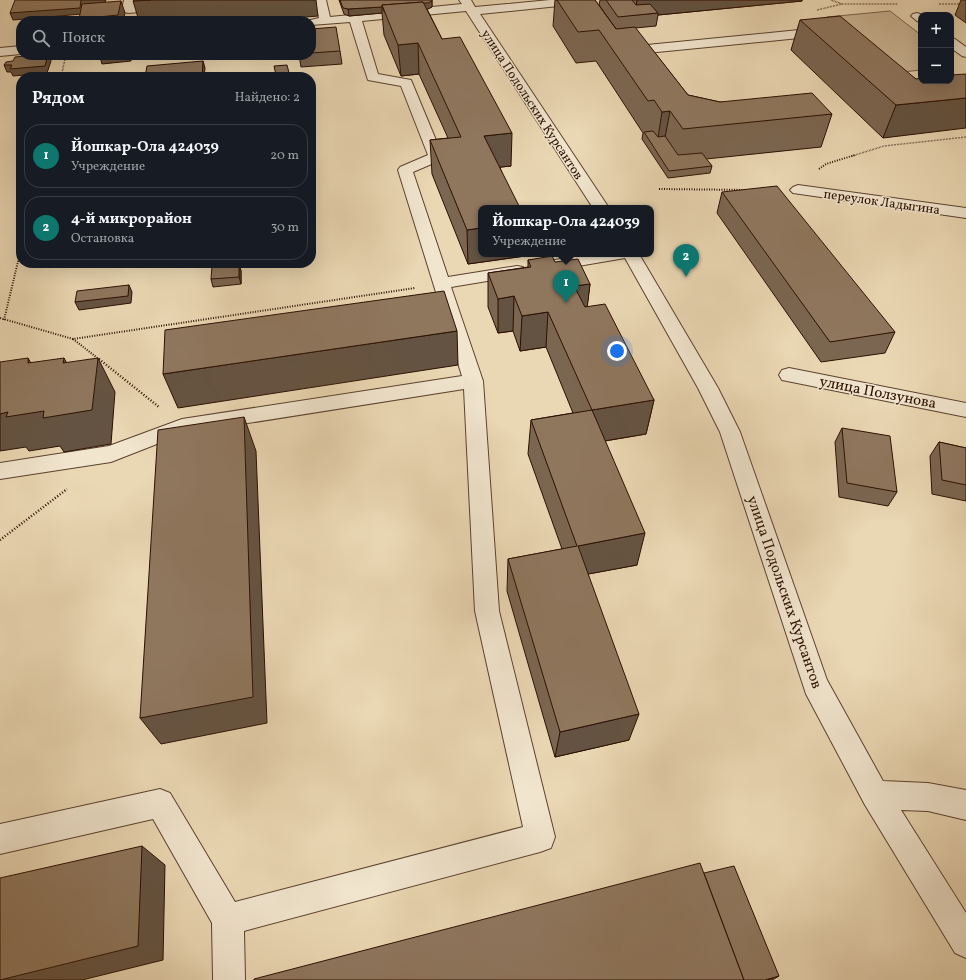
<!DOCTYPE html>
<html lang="ru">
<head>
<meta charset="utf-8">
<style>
	:root { --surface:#171b24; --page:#20242c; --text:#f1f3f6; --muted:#9ea1a6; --line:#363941; --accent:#0f766e }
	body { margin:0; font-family:Vollkorn,serif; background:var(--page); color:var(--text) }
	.controls { position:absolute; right:12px; top:12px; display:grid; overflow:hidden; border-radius:8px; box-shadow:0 4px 16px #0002 }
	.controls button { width:36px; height:36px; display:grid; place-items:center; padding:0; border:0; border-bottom:1px solid var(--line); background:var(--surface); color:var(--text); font:20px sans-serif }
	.you { position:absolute; left:617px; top:351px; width:14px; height:14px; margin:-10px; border:3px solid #fff; border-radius:50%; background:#1a73e8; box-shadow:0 0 0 6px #1a73e833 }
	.badge { display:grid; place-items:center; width:26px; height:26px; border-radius:50%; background:var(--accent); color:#fff; font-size:13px; font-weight:700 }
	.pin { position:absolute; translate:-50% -33px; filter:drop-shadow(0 1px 2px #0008) }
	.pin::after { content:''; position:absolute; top:21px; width:14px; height:12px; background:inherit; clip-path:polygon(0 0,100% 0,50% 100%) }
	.popup { position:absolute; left:478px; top:205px; width:176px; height:52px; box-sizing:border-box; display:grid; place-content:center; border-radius:8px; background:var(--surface); filter:drop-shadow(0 1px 3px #0005); font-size:13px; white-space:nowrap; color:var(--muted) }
	.popup b { font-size:15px; color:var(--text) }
	.popup::after { content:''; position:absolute; left:50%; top:100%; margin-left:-8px; border:8px solid transparent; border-top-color:var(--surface) }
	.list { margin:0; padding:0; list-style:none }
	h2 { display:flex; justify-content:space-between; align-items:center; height:52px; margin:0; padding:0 16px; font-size:17px }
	h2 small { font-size:13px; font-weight:400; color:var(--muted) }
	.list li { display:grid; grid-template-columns:26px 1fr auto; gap:12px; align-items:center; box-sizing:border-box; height:64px; margin:0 8px 8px; padding:0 8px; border:1px solid var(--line); border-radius:16px }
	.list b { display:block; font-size:15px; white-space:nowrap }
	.list p { margin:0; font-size:13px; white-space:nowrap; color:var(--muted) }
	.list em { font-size:13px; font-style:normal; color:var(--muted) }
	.icon { flex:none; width:22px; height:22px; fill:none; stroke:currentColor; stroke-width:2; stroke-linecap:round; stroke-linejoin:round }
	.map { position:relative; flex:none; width:966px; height:980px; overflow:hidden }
	.search { position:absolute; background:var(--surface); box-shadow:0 4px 16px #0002; left:16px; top:16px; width:300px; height:44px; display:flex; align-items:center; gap:10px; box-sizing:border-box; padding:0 14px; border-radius:16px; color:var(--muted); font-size:15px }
	.panel { position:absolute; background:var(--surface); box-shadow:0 4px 16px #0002; left:16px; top:72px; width:300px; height:196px; border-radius:16px }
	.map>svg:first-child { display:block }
</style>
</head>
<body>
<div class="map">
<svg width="966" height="980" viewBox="0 0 966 980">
	<rect width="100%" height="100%" fill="#ead7b3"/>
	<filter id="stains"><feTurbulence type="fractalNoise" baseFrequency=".005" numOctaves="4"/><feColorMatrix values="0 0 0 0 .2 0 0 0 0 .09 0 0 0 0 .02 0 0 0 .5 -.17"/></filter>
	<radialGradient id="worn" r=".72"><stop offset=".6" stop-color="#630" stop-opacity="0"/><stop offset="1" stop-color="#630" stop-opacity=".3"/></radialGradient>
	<!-- green -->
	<path fill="#cab595" stroke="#7b624c" d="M890 11 921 35V70L894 73 827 17Z"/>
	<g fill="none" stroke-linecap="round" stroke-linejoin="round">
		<!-- minor casing -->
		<g stroke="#5c412e" stroke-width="2">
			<g id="minor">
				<path d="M124 0H136L134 6 166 4 172 7 166 10 128 13 124 12 122 10Z"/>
				<path d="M314 0H326L330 17 462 4 459 0H471L475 7 550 0H590L588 2 615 32 632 41 647 45 809 29 828 31 830 34 828 37H809L647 53 624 47 607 38 578 4 480 14 609 208H593L466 11 362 21 378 74 411 80 443 157 441 160 413 172 448 277 517 266 523 267 526 271 523 275 451 287 483 381 499 611 555 837 551 848 540 852 244 931 245 980H213L212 923 153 819 0 854V824L160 789 170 793 235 902 523 827 475 611 464 389 185 433 111 462 0 479V463L109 446 182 419 462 376 398 170 400 167 428 155 401 86 368 80 367 77 350 22 311 25V21H306L319 18Z"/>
				<path d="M917 13 923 15H921V22L917 21 911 16 913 14Z"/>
				<path d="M951 38 955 39 966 47V57L962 56 951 48Z"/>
				<path d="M21 46V54L0 56V48Z"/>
				<path d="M798 185 966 208V218L793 193 790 190 793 187Z"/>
				<path d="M591 254H639L718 388 740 432 827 680 883 781 928 783 966 790V820L928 811 901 810 966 913V958L955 953 865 805 806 694 720 432 698 388 625 258 549 271 543 270 540 266 543 262Z"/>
				<path d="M789 368 966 403V417L782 380 779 375 782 370Z"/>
			</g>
		</g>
		<!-- path-far2 -->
		<g stroke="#2c0f02" stroke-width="1.5" stroke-dasharray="0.5 1" stroke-linecap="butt">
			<path d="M831 0 842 4H898"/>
			<path d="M939 4H966"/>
			<path d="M817 10 842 4"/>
			<path d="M61 77 66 55"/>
			<path d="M852 156 884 146 966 137"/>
		</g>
		<!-- path-far1 -->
		<g stroke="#2c0f02" stroke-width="2" stroke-dasharray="1 1.5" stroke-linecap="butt">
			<path d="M819 169 826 164 855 155"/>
			<path d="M659 189 749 190"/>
			<path d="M0 318 73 339 415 288"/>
			<path d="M4 320 21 249"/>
			<path d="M73 339 100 360"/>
		</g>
		<!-- path -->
		<g stroke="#2c0f02" stroke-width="2.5" stroke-dasharray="1 2" stroke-linecap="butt">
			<path d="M99 359 159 407"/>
			<path d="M0 540 67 489"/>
		</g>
		<!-- minor -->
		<use href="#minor" fill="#f1e5ce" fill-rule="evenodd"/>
	</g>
	<!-- wall -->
	<g fill="#7b6651" stroke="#2c0f02">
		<path d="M339 0H432V7L427 9 442 39 511 166 500 167 525 256 468 264 432 174 430 140 448 138 419 74 401 76 384 35 382 13 349 16 344 14Z"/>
		<path d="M555 0H595L616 29 599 5 600 0H802V1L658 15 656 26 635 28 688 95 720 102 832 114 821 147 706 159 712 166 710 173 668 178 642 139 643 133 596 61 576 63 553 26Z"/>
		<path d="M961 0H966V23L955 15Z"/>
		<path d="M800 20 916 79 883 138 791 50Z"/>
		<path d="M311 29 340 51 342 64 301 67 299 55H311Z"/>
		<path d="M722 192 895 332 885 353 821 362 717 213Z"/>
		<path d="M528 260 555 262 590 284 587 306 654 400 646 434 605 441 637 565 588 574 629 740 555 757 507 591 508 559 562 549 528 454 531 420 573 413 546 347 520 351 513 331 498 333 488 307V273L528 267Z"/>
		<path d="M239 264 241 271V284L213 287 211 279Z"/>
		<path d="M842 428 897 492 888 506 839 497 835 442Z"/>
		<path d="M939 442 966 448V501L932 494 930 456Z"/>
	</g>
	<!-- shaded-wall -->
	<g fill="#645342" stroke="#2c0f02">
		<path d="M81 0H106L105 2 82 14 13 20 10 13Z"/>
		<path d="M151 0H316L318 16 259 21H139L133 1Z"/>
		<path d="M637 0H802V1L658 15V13L635 15Z"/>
		<path d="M121 1 125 13 123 21H80L79 19Z"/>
		<path d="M432 1V7L428 9 385 13 382 7Z"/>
		<path d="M382 7V13L349 16 348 9Z"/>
		<path d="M418 43 419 74 401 76 398 45Z"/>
		<path d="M49 55 51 61 47 73 13 76 11 72H7L4 65Z"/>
		<path d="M122 55H132L131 61 102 64 100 57Z"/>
		<path d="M203 61 205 68 204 77H202Z"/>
		<path d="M289 73 290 77H276V75Z"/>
		<path d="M966 98V128L883 138 896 105Z"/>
		<path d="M670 111 664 143 657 144 662 112Z"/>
		<path d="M512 133 511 166 484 169V136Z"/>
		<path d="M481 228V254H525V256L468 264 467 230Z"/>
		<path d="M239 264 241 271V284L239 277Z"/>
		<path d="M590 284 586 318 574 286Z"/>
		<path d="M129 285 132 292 131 303 79 310 75 302Z"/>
		<path d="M514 296 513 331 498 333V299Z"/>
		<path d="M548 312 546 347 520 351 522 316Z"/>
		<path d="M457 331 458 365 178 408 163 374Z"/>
		<path d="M28 358 48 392 28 363Z"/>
		<path d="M64 358 83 392 63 363Z"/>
		<path d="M98 358 115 392 111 444 64 452 60 446 29 451 26 447 0 451V414Z"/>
		<path d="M654 400 646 434 586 444 592 410Z"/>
		<path d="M244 417 256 451 267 723 161 744 140 718Z"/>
		<path d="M645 533 637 565 572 577 578 546Z"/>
		<path d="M639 714 629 740 555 757 560 732Z"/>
		<path d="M142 846 165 865 163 960 82 980H0Z"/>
		<path d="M779 976 774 979 770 980H765Z"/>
	</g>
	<!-- building -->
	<g fill="#8f775e" stroke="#2c0f02">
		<path d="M15 0H81L80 8 10 13Z"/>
		<path d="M134 0H151L133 1Z"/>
		<path d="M340 0H432V1L428 3H424L423 2 382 5V7L348 9 343 8Z"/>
		<path d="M557 0H595L616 29 635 27 688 95 720 102 812 93 832 114 683 129 670 111 662 112 654 100 648 101 599 30 578 32Z"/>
		<path d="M606 0H632L636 5 650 4 658 13 618 17Z"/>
		<path d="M121 1 118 15 79 19 82 4Z"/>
		<path d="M423 2 442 39 460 37 512 133 484 136 520 208H481V228L467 230 430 140 461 137 418 43 398 45 382 5Z"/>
		<path d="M840 16 916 79 921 78V81H951V75L966 74V98L896 105 800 20Z"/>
		<path d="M336 27 340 51 311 53V29Z"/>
		<path d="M36 55H48L45 66 10 69 12 65H4L6 62 13 61 15 57Z"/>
		<path d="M100 55H122L100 57Z"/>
		<path d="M203 61 202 77H145L147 66Z"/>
		<path d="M287 65 289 73 276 75 274 66Z"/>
		<path d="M653 131 658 137 665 136 678 155 702 153 712 166 669 171 644 132Z"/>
		<path d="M777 186 895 332 830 342 722 192Z"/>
		<path d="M552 256 555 262 578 259 590 284 574 286 585 307 605 304 654 400 592 410 645 533 578 546 639 714 560 732 508 559 577 546 531 420 592 410 548 312 522 316 514 296 498 299 488 273 531 267 528 260Z"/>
		<path d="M239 264V277L211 279 212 266Z"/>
		<path d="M129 285 128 296 75 302 77 291Z"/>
		<path d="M444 291 457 331 163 374 165 330Z"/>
		<path d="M28 358V363L64 358 63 363 98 358 92 410 43 418 44 411 6 417 8 412 0 414V362Z"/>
		<path d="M244 417 253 697 140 718 158 430Z"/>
		<path d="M842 428 890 436 897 492 847 483Z"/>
		<path d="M939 442 966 448V485L942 480Z"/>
		<path d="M142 846 138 946 0 980V878Z"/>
		<path d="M700 863 744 980H254V979Z"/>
		<path d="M734 866 779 976 765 980H744L704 873Z"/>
	</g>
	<g text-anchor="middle" stroke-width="3" stroke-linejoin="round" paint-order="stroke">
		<!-- far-street labels -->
		<g font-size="13" fill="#2c0f02" stroke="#f1e5ce">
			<text transform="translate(533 104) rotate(57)" y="5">улица Подольских Курсантов</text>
			<text transform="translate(882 201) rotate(8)" y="5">переулок Ладыгина</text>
		</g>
		<!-- street labels -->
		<g font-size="15" fill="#2c0f02" stroke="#f1e5ce">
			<text transform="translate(878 392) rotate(11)" y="5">улица Ползунова</text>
			<text transform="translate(785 592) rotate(71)" y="5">улица Подольских Курсантов</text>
		</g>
	</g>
	<rect width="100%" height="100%" filter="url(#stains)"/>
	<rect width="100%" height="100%" fill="url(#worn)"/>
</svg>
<div class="controls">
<button>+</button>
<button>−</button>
</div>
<div class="you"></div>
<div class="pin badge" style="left:566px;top:303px">1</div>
<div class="popup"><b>Йошкар-Ола 424039</b>Учреждение</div>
<div class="pin badge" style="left:686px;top:277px">2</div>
<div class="search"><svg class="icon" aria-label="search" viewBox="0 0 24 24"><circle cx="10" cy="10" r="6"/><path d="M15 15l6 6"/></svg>Поиск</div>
<section class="panel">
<h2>Рядом<small>Найдено: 2</small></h2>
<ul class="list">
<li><span class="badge">1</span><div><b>Йошкар-Ола 424039</b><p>Учреждение</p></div><em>20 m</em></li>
<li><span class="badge">2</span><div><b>4-й микрорайон</b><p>Остановка</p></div><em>30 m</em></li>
</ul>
</section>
</div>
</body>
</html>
